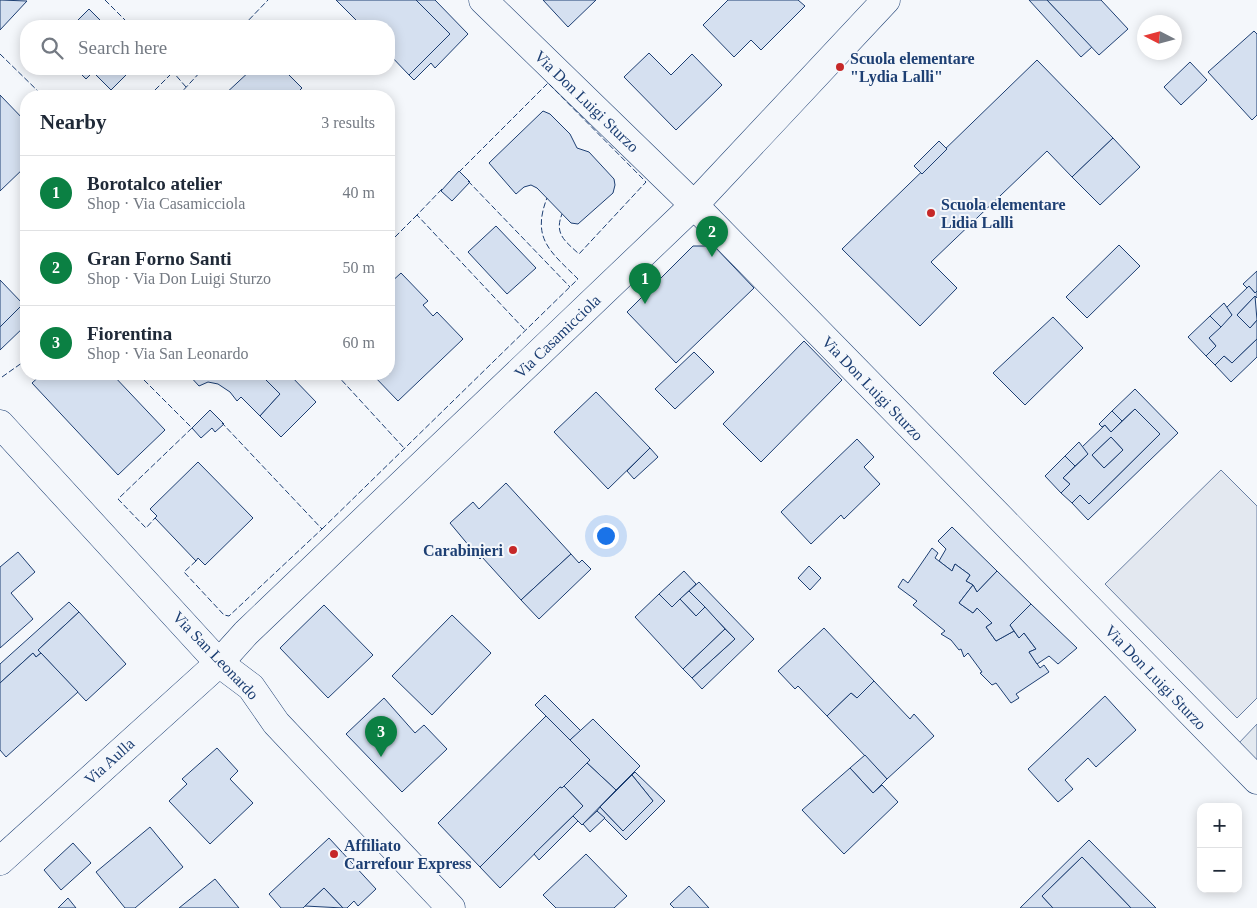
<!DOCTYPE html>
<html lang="en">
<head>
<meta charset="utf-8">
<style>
	:root { --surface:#fff; --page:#f6f6f7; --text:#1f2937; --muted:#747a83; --line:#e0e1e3; --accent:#0b8043 }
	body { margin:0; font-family:"Times New Roman",serif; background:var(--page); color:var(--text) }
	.controls { position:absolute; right:15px; bottom:15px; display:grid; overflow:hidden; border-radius:10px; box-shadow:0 2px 12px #0003 }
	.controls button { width:45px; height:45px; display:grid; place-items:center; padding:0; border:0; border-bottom:1px solid var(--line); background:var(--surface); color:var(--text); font:25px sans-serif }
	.compass { position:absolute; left:1137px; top:15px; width:45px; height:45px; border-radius:50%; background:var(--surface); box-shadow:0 2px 12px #0003; rotate:276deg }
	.you { position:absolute; left:605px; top:535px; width:18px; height:18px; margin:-12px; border:4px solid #fff; border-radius:50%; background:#1a73e8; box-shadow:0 0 0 8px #1a73e833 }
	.badge { display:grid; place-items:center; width:32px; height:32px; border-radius:50%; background:var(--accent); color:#fff; font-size:16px; font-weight:700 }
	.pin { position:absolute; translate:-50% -41px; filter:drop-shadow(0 1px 2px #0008) }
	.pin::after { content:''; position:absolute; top:26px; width:18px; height:15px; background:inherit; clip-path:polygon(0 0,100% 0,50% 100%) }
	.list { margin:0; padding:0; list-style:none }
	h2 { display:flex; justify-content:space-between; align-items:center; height:65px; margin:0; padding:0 20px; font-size:21px }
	h2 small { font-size:16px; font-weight:400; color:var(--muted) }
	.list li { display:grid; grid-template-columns:32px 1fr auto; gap:15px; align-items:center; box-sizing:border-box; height:75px; padding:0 20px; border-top:1px solid var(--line) }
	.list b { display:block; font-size:19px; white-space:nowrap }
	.list p { margin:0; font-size:16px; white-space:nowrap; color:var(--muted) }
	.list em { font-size:16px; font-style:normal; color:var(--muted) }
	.icon { flex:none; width:28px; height:28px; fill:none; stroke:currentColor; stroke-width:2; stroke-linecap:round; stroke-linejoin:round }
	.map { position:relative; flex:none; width:1257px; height:908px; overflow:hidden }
	.search { position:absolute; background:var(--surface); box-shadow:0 2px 12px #0003; left:20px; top:20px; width:375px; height:55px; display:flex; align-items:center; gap:12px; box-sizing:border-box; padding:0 18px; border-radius:20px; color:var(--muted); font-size:19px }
	.panel { position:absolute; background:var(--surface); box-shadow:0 2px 12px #0003; left:20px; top:90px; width:375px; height:290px; border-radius:20px }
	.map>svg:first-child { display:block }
</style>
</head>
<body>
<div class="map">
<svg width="1257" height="908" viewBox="0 0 1257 908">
	<rect width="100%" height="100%" fill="#f4f7fb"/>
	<!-- green -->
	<path fill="#e3e9f0" stroke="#687fa3" d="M1257 724V762L1238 744Z"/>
	<!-- parking -->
	<path fill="#e3e8f0" stroke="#687fa3" d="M1221 470 1257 506V698L1237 718 1105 584Z"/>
	<!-- building -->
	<g fill="#d5e0f0" stroke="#1d3f73" fill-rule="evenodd">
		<path d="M0 0 27 1 0 30Z"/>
		<path d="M336 0H416L450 34 409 75 389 54V26H362Z"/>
		<path d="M416 0H435L468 34 435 68 431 63 414 80 409 75 450 34Z"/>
		<path d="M543 0H596L568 27Z"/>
		<path d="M728 0H798L805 6 761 50 751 40 734 57 703 25Z"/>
		<path d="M1029 0H1047L1092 47 1081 57Z"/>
		<path d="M1047 0H1101L1128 29 1099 55Z"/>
		<path d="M89 9 106 26H72Z"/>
		<path d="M1254 31 1257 34V115L1252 120 1208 72Z"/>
		<path d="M649 53 671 75 692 54 722 85 676 130 624 77Z"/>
		<path d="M1037 60 1113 138 1072 177 1047 151 931 262 957 288 920 326 842 249Z"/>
		<path d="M1190 62 1207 80 1181 105 1164 87Z"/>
		<path d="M76 69H132L111 90 93 72 86 79Z"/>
		<path d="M252 69H283L302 88 294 96H223Z"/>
		<path d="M0 95 26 122V166L0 191Z"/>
		<path d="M543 111 550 114 570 134 577 148 589 152 614 179 615 185 613 193 578 224 571 223 537 188 531 185 524 187 516 194 489 163Z"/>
		<path d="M1113 138 1140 167 1100 205 1072 177Z"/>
		<path d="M939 141 947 149 922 174 914 166Z"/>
		<path d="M459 171 470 182 452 201 441 191Z"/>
		<path d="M496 226 536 268 507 294 468 252Z"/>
		<path d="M1119 245 1140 266 1087 318 1066 297Z"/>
		<path d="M693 246H714L754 288 676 363 627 312Z"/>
		<path d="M1257 271V291L1255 293 1249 286 1247 288 1243 284Z"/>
		<path d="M401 273 428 301 423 305 433 316 437 312 463 339 398 401 372 374H389V284Z"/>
		<path d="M0 280 23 304 0 327Z"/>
		<path d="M1249 286 1255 293 1257 291V298L1255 296 1237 315 1250 328 1257 320V339L1232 363 1224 356 1215 365 1206 356 1216 346 1209 338 1232 315 1226 308Z"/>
		<path d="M1255 296 1257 320 1250 328 1237 315Z"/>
		<path d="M1224 303 1232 315 1221 327 1210 316Z"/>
		<path d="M23 304 26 307V325L0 350V327Z"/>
		<path d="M1210 316 1221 327 1209 338 1216 346 1206 356 1188 337Z"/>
		<path d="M1053 317 1083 348 1025 405 993 373Z"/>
		<path d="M1257 339V357L1231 382 1215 365 1224 356 1232 363Z"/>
		<path d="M804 341 842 380 761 462 723 424Z"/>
		<path d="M694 352 714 372 675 409 655 389Z"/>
		<path d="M42 374H112L165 430 118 475 32 383Z"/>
		<path d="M188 374H260L280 394 260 416 241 397 237 401 230 392 218 384 208 382 199 386Z"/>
		<path d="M260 374H289L316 402 281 437 260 416 280 394Z"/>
		<path d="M1135 389 1178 433 1088 520 1072 503 1080 495 1089 504 1160 434 1135 409 1122 421 1112 411Z"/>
		<path d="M596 392 650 448 608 489 554 432Z"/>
		<path d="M1135 409 1160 434 1089 504 1080 495 1072 503 1061 493 1070 484 1063 478 1088 454 1081 448 1105 425 1111 432ZM1111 437 1123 450 1104 468 1092 455Z"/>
		<path d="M210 410 224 424 215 432 212 428 201 438 192 428Z"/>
		<path d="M1112 411 1122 421 1111 432 1105 425 1102 427 1099 424Z"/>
		<path d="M1111 437 1123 450 1104 468 1092 455Z"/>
		<path d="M857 439 874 457 864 467 880 484 844 519 841 515 811 544 781 512Z"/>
		<path d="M1079 442 1088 454 1075 466 1065 456Z"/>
		<path d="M650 448 658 457 634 479 627 471Z"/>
		<path d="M1065 456 1075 466 1063 478 1070 484 1061 493 1045 476Z"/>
		<path d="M198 462 253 518 205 565 198 558 196 561 155 518 157 516 150 509Z"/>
		<path d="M506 483 571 554 521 600 482 557 480 559 450 523 473 502 479 509Z"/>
		<path d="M952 527 997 571 977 592 973 585 966 581 970 575 955 564 952 571 939 561 946 549 938 541Z"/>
		<path d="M932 548 938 553 935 558 952 571 955 564 970 575 966 581 973 585 959 603 973 613 977 608 992 623 986 627 996 641 1014 631 1019 638 1024 633 1036 649 1029 652 1040 668 1044 665 1049 672 1016 694 1019 698 1011 703 996 683 992 685 980 673 982 672 968 653 964 657 961 649 959 650 951 640 941 634 945 631 913 605 917 601 898 587 903 579 908 583Z"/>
		<path d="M18 552 35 572 11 593 33 619 0 648V567Z"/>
		<path d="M571 554 579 563 582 560 591 569 539 619 521 600Z"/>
		<path d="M809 566 821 578 810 590 798 578Z"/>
		<path d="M684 571 696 584 672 607 659 594Z"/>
		<path d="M997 571 1031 604 1010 625 1014 631 996 641 986 627 992 623 977 608 973 613 959 603 973 585 977 592Z"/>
		<path d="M699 582 754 639 702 689 692 678 735 639 689 591Z"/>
		<path d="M689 591 705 607 696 616 680 599Z"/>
		<path d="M659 594 672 607 680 599 696 616 705 607 725 629 683 669 635 617Z"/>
		<path d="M69 602 79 612 38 650 41 653 36 657 33 653 0 683V664Z"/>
		<path d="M1031 604 1077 648 1058 664 1049 656 1037 664 1029 652 1036 649 1024 633 1019 638 1010 625Z"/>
		<path d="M324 605 373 655 328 698 280 648Z"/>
		<path d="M79 612 126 664 86 701 38 650Z"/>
		<path d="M452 615 491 653 432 715 392 676Z"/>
		<path d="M824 628 874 681 857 698 851 693 827 716 798 686 795 689 778 671Z"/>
		<path d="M725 629 735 639 692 678 683 669Z"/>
		<path d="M33 653 36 657 41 653 78 692 6 757 0 750V683Z"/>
		<path d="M874 681 910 719 914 714 934 736 887 779 827 716 851 693 857 698Z"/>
		<path d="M545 695 581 731 570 740 535 705Z"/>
		<path d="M1105 696 1136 730 1096 767 1088 758 1065 780 1073 789 1058 802 1028 769Z"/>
		<path d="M384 698 415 733 424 725 447 749 402 792 346 734Z"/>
		<path d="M546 716 590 760 562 788 560 787 480 867 438 823Z"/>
		<path d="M593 719 640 766 616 790 587 763 590 760 570 740Z"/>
		<path d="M217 748 238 771 230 779 253 803 210 844 169 801 187 784 182 779Z"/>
		<path d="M865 755 887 779 873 793 850 768Z"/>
		<path d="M587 763 616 790 582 825 573 816 583 806 564 786Z"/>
		<path d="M850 768 873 793 882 785 898 802 844 854 802 810Z"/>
		<path d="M635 772 665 801 626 840 597 811 600 807 623 831 653 801 632 775Z"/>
		<path d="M632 775 653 801 623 831 600 807Z"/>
		<path d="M564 786 583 806 500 888 480 867 560 787 562 788Z"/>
		<path d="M597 811 605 818 590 832 583 824Z"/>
		<path d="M573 816 578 821 539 860 534 854Z"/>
		<path d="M150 827 183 867 135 908H125L96 872Z"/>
		<path d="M329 838 376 889 358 906 354 901 347 908H343L324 888 303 908H281L269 894Z"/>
		<path d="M1089 840 1156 908H1131L1082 857 1042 896 1053 908H1020Z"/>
		<path d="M73 843 91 863 61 890 44 870Z"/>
		<path d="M586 854 627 896 614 908H556L543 895Z"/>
		<path d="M1082 857 1131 908H1053L1042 896Z"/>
		<path d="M215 879 239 908H179Z"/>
		<path d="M689 886 709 908H674L670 904Z"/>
		<path d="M324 888 343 908 305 906Z"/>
		<path d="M68 898 76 908H58Z"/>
	</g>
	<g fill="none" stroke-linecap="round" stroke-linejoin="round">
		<!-- minor casing -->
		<g stroke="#1d3f73" stroke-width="29">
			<g id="minor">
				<path d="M483 0 694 205 1257 780"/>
				<path d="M0 861 219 663 246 633 694 205 886 0"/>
			</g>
		</g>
		<!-- secondary casing -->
		<g stroke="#1d3f73" stroke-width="29">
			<path id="secondary" d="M0 424 219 663 251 687 276 723 451 908"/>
		</g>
		<!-- minor -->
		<use href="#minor" stroke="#f4f7fb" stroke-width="28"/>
		<!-- secondary -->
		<use href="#secondary" stroke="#f4f7fb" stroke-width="28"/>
		<!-- fence -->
		<g stroke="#1d3f73" stroke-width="1" stroke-dasharray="6 2.5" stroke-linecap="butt">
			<path d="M105 0 131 26"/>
			<path d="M243 26 268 0"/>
			<path d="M0 54 43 96"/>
			<path d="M174 69 173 72 186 87"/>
			<path d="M149 96 173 72"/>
			<path d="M178 96 203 69"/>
			<path d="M459 172 548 83 646 182 579 254C565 241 554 234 562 214"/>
			<path d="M468 181 570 287"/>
			<path d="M442 189 417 215 525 330"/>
			<path d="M389 243 417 215"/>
			<path d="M138 374 192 428 118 499 146 528 155 518"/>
			<path d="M336 374 404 448"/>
			<path d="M2 377 26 360"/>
			<path d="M322 529 578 279C551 252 531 239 547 198"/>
			<path d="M196 561 184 572 224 615 229 616 322 529 222 423"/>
		</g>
	</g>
	<!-- markers -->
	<g fill="#c62828" stroke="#f4f7fb" stroke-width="2">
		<circle cx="840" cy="67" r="5"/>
		<circle cx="931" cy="213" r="5"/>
		<circle cx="513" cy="550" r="5"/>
		<circle cx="334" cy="854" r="5"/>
	</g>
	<g text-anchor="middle" stroke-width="4" stroke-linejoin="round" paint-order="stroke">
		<!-- poi labels -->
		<g font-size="16" font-weight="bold" fill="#1d3f73" stroke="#f4f7fb" text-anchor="start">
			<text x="850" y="64">Scuola elementare<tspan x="850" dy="18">"Lydia Lalli"</tspan></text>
			<text x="941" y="210">Scuola elementare<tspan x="941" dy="18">Lidia Lalli</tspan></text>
			<text x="503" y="556" text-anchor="end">Carabinieri</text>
			<text x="344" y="851">Affiliato<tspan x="344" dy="18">Carrefour Express</tspan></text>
		</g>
		<!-- street labels -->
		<g font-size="16" fill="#1d3f73" stroke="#f4f7fb">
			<text transform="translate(587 101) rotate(44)" y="6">Via Don Luigi Sturzo</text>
			<text transform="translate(557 336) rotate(-44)" y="6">Via Casamicciola</text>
			<text transform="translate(873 388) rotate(46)" y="6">Via Don Luigi Sturzo</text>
			<text transform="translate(216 655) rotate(46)" y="6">Via San Leonardo</text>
			<text transform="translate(1156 677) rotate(46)" y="6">Via Don Luigi Sturzo</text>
			<text transform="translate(109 761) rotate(-42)" y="6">Via Aulla</text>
		</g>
	</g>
</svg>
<div class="controls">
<button>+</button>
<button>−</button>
</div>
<svg class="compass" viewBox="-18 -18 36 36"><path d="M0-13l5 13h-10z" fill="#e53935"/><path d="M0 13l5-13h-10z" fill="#747a83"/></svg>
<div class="you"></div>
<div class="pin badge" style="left:645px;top:304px">1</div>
<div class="pin badge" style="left:712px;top:257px">2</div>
<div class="pin badge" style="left:381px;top:757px">3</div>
<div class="search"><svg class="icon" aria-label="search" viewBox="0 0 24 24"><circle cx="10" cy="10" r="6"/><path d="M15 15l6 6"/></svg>Search here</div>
<section class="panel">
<h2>Nearby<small>3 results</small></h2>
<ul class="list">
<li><span class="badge">1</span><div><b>Borotalco atelier</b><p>Shop · Via Casamicciola</p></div><em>40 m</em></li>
<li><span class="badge">2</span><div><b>Gran Forno Santi</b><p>Shop · Via Don Luigi Sturzo</p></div><em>50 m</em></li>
<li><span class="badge">3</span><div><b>Fiorentina</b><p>Shop · Via San Leonardo</p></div><em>60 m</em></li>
</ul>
</section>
</div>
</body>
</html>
